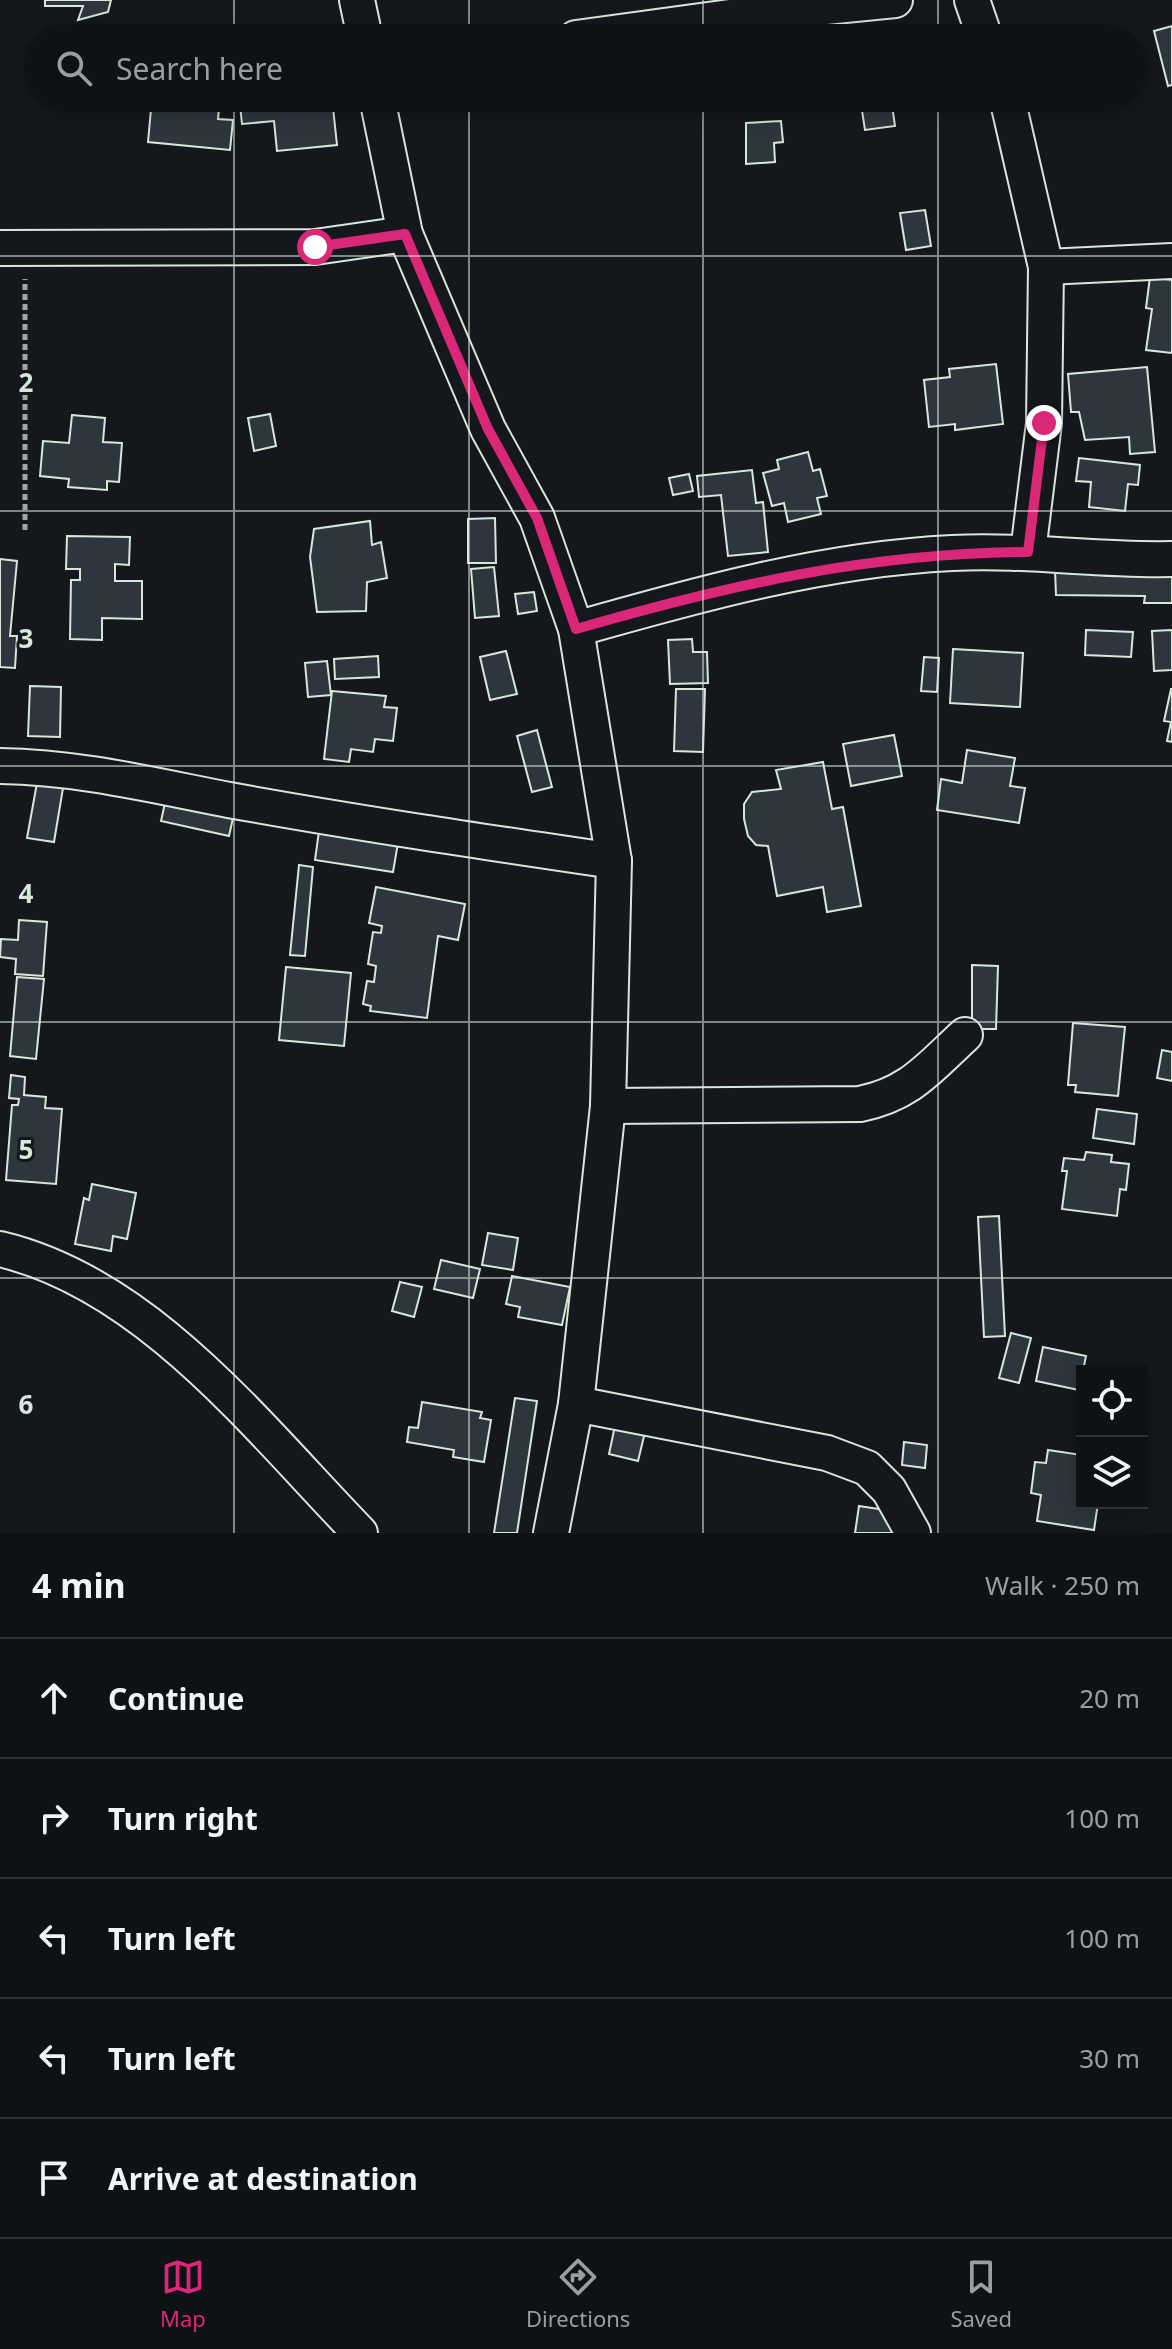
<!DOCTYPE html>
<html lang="en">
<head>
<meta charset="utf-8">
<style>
	:root { --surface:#0f1215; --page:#181b1e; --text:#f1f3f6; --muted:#9b9ea0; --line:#2f3234; --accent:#db2777 }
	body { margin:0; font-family:"Noto Sans",sans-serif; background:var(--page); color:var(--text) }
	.controls { position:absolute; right:24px; bottom:24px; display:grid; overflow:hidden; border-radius:0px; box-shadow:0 4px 20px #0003 }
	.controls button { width:72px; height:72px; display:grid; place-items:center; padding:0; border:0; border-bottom:2px solid var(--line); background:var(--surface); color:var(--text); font:40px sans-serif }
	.stop { position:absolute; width:24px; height:24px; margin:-18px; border:6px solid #db2777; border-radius:50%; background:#fff }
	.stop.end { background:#db2777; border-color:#fff; box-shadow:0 2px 8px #0008 }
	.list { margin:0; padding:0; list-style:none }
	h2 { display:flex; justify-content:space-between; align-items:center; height:104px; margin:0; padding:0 32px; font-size:34px }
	h2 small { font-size:26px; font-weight:400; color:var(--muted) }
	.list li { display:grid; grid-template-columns:52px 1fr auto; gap:24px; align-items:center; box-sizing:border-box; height:120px; padding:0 32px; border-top:2px solid var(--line) }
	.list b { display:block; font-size:30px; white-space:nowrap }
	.list em { font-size:26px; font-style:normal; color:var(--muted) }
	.icon { flex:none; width:44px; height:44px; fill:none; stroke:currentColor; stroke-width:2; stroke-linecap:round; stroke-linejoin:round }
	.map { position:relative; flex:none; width:1172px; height:1533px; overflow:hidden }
	.search { position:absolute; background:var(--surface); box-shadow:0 4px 20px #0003; left:24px; right:24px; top:24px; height:88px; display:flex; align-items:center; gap:20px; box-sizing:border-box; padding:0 28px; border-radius:44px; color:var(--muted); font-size:30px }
	.sheet { height:704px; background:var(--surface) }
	nav { display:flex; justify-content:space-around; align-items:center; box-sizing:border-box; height:112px; border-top:2px solid var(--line); background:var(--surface); font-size:22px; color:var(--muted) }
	nav a { display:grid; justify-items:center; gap:4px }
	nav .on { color:var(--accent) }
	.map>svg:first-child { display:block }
</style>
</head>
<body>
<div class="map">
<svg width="1172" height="1533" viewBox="0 0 1172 1533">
	<rect width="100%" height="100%" fill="#14181c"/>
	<!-- building -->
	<g fill="#2c363c" stroke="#d8e6dc" stroke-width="2">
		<path d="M45 0H111L108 12 78 20 83 6H45Z"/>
		<path d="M1172 26V85L1168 86 1154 31Z"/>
		<path d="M152 98H220L218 119 233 120 230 150 148 142Z"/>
		<path d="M271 98H332L337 145 277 151 274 121 242 124 240 105 272 102Z"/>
		<path d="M860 98H891L895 126 865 130Z"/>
		<path d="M781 121 783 142 774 143 775 162 746 164V123Z"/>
		<path d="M925 210 931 246 906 250 900 213Z"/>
		<path d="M1150 277 1172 280V353L1146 350 1152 309 1146 308Z"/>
		<path d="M996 364 1003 424 955 430V424L929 427 924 380 950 377 949 369Z"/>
		<path d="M1147 367 1155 452 1130 454 1129 437 1085 440 1079 412H1071L1068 374Z"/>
		<path d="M270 414 276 446 254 451 248 418Z"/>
		<path d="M72 415 105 418 103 442 122 443 119 482 107 481V490L68 487 69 479 40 476 43 441 69 443Z"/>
		<path d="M808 452 813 471 820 469 827 496 817 498 821 514 788 522 784 503 772 506 763 473 779 469 777 460Z"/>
		<path d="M1079 458 1140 465 1138 485 1128 484 1125 511 1089 507 1091 482 1076 481Z"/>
		<path d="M752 470 756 503 763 502 768 552 728 556 721 495 699 497 697 476Z"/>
		<path d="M689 474 693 491 673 495 669 478Z"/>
		<path d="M495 518 496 563H468V519Z"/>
		<path d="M370 521 372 545 381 542 387 578 367 582 366 611 317 612 310 557 314 529Z"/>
		<path d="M67 536 130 537 129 565 115 564V581H142V619L102 618V640L70 639 71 580H80V569H66Z"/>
		<path d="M0 559 17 561 10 636H17L15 668 0 667Z"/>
		<path d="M494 567 499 616 475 618 471 569Z"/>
		<path d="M1055 570H1172V603H1144L1145 596 1056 595Z"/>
		<path d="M534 592 537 611 518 614 515 594Z"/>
		<path d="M1086 630 1133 632 1131 657 1085 655Z"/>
		<path d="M1172 630V670L1154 671 1152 631Z"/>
		<path d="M692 639 693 652H707L708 683 670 684 668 640Z"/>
		<path d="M953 649 1023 653 1020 707 950 703Z"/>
		<path d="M506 651 517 694 490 700 480 657Z"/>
		<path d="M378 656 379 677 335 679 334 659Z"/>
		<path d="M924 657 939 658 937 692 921 691Z"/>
		<path d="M327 661 331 695 308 697 305 663Z"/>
		<path d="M30 686 61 687 60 737 28 736Z"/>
		<path d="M676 689H705L703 752 674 751Z"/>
		<path d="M1171 689H1172V742L1167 741 1171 722 1164 721Z"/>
		<path d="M332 691 386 696 384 707 397 708 393 741 375 739 373 752 351 749 349 762 324 759Z"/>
		<path d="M537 730 552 787 532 792 517 736Z"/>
		<path d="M894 735 902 776 851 786 843 744Z"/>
		<path d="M967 750 1015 758 1010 786 1025 788 1019 823 937 810 941 779 962 783Z"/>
		<path d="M823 762 832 809 843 807 861 906 827 912 823 887 777 896 768 846 756 845 748 836 744 819V804L752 792 781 789 776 770Z"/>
		<path d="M37 783 63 788 54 842 27 838Z"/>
		<path d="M167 794 235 809 229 836 161 821Z"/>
		<path d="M320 824 399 837 393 872 315 860Z"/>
		<path d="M299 865 313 867 305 956 290 955Z"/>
		<path d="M376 887 465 904 458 940 438 936 427 1018 370 1011 371 1006 363 1004 367 981 374 982 376 966 368 964 373 932 381 933 382 926 369 923Z"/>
		<path d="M19 920 47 922 43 976 15 974 16 959 0 957 1 939 18 940Z"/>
		<path d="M972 965 998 966 996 1029H972Z"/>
		<path d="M286 967 351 973 344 1046 279 1040Z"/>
		<path d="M17 977 44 979 36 1059 10 1056Z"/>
		<path d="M1073 1023 1125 1027 1118 1096 1075 1092 1076 1085H1068Z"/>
		<path d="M1162 1050 1172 1052V1081L1157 1078Z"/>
		<path d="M11 1075 25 1077 24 1095 46 1097 45 1108 62 1109 56 1184 6 1180 12 1105H18L19 1099 9 1098Z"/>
		<path d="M1097 1109 1137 1114 1134 1144 1093 1138Z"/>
		<path d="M1086 1152 1112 1155 1111 1162 1129 1164 1126 1190 1120 1189 1117 1216 1062 1209 1067 1171H1062L1064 1158 1084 1160Z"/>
		<path d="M92 1184 136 1193 127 1239 113 1236 111 1251 75 1244 84 1198 89 1200Z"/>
		<path d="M999 1216 1005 1336 984 1337 978 1217Z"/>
		<path d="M488 1233 518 1238 513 1270 482 1265Z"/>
		<path d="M441 1260 480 1269 473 1298 434 1289Z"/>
		<path d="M512 1276 570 1287 562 1325 518 1317 520 1307 506 1304Z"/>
		<path d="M400 1282 422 1287 414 1317 392 1311Z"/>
		<path d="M1011 1333 1031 1338 1019 1383 999 1378Z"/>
		<path d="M1043 1347 1086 1356 1079 1390 1036 1381Z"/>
		<path d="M515 1398 537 1401 517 1533H494Z"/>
		<path d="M422 1402 482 1412 480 1418 491 1420 484 1462 453 1457 454 1450 407 1442 409 1427 418 1428Z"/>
		<path d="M616 1421 646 1428 638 1461 609 1454Z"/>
		<path d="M904 1442 927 1445 925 1468 902 1465Z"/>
		<path d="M1048 1450 1082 1455V1503H1098L1094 1530 1037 1521 1041 1495 1031 1493 1035 1462 1046 1463Z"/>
		<path d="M859 1506 899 1512 896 1533H855Z"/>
	</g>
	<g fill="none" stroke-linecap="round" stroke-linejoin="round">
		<!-- minor casing -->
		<g stroke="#d8e6dc" stroke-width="38">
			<g id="minor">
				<path d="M357 0 365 38"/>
				<path d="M972 0 985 38"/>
				<path d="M576 38 745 15 895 0"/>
				<path d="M377 98 405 234 488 429 537 518 576 629 614 861 608 1106 576 1404 551 1533"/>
				<path d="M1007 98 1046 267 1044 423 1028 552"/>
				<path d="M0 248 315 247 405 234"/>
				<path d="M1046 267 1172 261"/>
				<path d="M576 629C699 594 825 559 952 553 1026 549 1099 561 1172 559"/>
				<path d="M0 766C78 767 152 785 229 800 356 823 485 842 614 861"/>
				<path d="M608 1106 860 1104C910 1094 929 1068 965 1035"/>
				<path d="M0 1249C148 1284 258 1428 360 1533"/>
				<path d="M576 1404 827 1453 867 1468 889 1490 913 1533"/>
			</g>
		</g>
		<!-- path -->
		<path stroke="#9da8a2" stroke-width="5" stroke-dasharray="6 4" stroke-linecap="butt" d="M25 530V279"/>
		<!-- minor -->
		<use href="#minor" stroke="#14181c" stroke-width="34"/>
	</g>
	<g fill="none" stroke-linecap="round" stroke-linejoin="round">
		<!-- route -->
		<path stroke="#db2777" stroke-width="10" d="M315 247 405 234 488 429 537 518 576 629C729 585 868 553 1028 552L1044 423"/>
	</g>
	<!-- grid -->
	<path fill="none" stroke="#d8e6dc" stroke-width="2" stroke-opacity="0.55" d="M234 0V38M469 0V38M703 0V38M938 0V38M234 98V1533M469 98V1533M703 98V1533M938 98V1533M0 256H1172M0 511H1172M0 766H1172M0 1022H1172M0 1278H1172"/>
	<g font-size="26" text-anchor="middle" font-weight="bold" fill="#d8e6dc" stroke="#14181c" stroke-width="6" stroke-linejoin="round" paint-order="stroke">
		<text x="26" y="392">2</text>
		<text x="26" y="648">3</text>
		<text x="26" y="903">4</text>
		<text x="26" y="1159">5</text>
		<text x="26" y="1414">6</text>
	</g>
</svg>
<div class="controls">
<button><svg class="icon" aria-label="locate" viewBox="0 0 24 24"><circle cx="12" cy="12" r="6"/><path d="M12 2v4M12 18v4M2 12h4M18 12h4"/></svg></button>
<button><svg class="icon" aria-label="layers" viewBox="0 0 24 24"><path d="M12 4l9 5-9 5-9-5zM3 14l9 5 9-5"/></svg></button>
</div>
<div class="stop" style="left:315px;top:247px"></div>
<div class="stop end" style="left:1044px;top:423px"></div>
<div class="search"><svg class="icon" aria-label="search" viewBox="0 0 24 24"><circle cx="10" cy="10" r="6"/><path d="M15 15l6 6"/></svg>Search here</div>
</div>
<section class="sheet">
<h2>4 min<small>Walk · 250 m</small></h2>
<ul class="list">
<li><svg class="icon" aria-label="ahead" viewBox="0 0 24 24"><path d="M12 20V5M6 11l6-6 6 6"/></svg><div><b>Continue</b></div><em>20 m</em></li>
<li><svg class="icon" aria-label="right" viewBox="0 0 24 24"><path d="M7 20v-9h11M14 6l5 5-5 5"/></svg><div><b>Turn right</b></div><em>100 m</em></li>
<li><svg class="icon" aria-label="left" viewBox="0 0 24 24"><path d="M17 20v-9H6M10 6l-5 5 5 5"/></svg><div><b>Turn left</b></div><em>100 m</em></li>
<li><svg class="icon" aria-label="left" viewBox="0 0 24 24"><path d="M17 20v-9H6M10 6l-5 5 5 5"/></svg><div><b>Turn left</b></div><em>30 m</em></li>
<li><svg class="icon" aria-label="arrive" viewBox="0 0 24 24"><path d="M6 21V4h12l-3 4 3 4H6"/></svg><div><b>Arrive at destination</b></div></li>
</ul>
</section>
<nav>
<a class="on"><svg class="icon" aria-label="map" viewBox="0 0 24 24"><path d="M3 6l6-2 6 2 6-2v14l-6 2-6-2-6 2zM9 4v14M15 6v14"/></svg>Map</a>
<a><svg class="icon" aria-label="directions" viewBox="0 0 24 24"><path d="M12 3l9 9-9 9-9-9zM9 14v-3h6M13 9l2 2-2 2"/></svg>Directions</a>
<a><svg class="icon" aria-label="saved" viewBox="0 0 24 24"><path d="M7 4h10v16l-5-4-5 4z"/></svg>Saved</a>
</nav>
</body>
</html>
